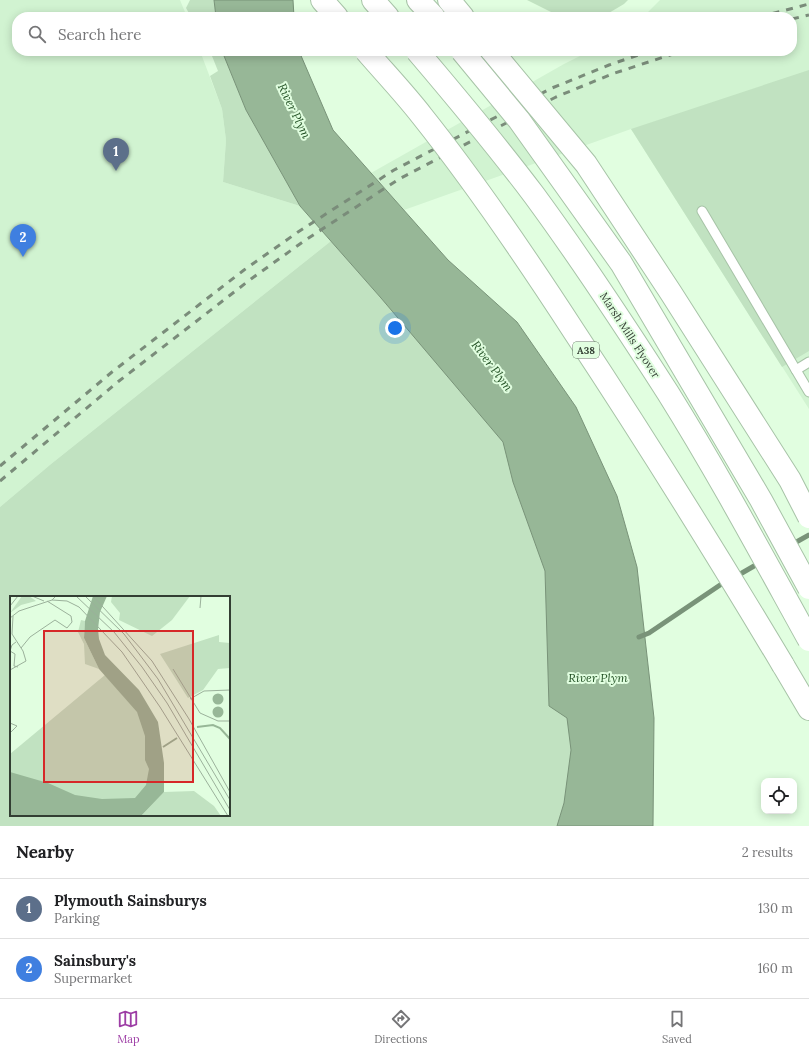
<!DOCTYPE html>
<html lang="en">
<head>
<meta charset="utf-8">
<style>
	:root { --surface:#fff; --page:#f6f6f6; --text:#202124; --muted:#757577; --line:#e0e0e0; --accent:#9d3da5 }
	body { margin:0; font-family:Lora,serif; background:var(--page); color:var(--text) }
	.controls { position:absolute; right:12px; bottom:12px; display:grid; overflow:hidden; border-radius:8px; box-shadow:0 2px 10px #0003 }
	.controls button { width:36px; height:36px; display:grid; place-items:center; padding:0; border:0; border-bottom:1px solid var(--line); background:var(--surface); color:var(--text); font:20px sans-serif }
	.you { position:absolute; left:395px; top:328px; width:14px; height:14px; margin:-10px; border:3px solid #fff; border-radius:50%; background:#1a73e8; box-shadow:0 0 0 6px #1a73e833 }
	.badge { display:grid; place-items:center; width:26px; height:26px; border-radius:50%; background:var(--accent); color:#fff; font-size:13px; font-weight:700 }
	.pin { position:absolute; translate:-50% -33px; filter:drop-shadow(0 1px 2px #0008) }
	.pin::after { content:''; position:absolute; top:21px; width:14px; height:12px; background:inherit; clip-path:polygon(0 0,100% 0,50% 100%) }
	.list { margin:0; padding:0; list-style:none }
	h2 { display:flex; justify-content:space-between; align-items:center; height:52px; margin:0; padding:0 16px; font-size:17px }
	h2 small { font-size:13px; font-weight:400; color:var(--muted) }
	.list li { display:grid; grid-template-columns:26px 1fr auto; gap:12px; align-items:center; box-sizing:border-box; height:60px; padding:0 16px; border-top:1px solid var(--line) }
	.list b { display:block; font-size:15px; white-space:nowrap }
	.list p { margin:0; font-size:13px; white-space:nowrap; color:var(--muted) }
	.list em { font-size:13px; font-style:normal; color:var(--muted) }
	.icon { flex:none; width:22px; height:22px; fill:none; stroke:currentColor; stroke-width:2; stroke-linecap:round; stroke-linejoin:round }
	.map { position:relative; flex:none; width:809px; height:826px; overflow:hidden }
	.search { position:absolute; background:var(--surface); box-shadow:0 2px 10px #0003; left:12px; right:12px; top:12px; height:44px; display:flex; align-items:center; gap:10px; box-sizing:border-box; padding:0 14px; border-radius:16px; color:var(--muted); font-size:15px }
	.sheet { height:172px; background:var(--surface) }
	nav { display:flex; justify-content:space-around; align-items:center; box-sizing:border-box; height:56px; border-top:1px solid var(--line); background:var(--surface); font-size:11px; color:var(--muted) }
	nav a { display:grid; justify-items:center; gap:2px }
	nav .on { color:var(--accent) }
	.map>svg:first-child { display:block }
</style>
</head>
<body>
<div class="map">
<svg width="809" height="826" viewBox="0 0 809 826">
	<rect width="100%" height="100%" fill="#e1fee0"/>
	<!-- built -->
	<g fill="#d1f3d1">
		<path d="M0 0H180L187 17H17V51H200L222 109 226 140 223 182 300 206 331 241 51 464 0 507Z"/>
		<path d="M660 0H809V409L631 129 404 210 371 173 564 64 590 51H792V17H643Z"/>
	</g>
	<!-- green -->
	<g fill="#c1e2c1" fill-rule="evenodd">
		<path d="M190 0H214L216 17H191L186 8Z"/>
		<path d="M527 0H628L624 4 602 17H561Z"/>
		<path d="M210 51H222L246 110 300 206 223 182 226 140 222 109 210 76 218 71Z"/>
		<path d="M809 70V351L782 367 631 129Z"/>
		<path d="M331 241 381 298 484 394 586 603 576 826H0V507L51 464ZM11 597H229V815H11Z"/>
	</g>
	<!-- water -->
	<g fill="#97b797" stroke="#799379">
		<path d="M214 0H293L294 17H216Z"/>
		<path d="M222 51H299L333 130 448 260 517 322 576 407 617 496 637 567 654 718 653 826H557L564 803 571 750 567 718 549 706 545 571 513 482 503 442 381 298 300 206 246 110Z"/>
	</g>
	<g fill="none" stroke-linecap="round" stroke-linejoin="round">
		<!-- stream -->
		<g stroke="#799379" stroke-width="5">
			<path d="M791 545 809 535"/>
			<path d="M735 577 761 562"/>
			<path d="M639 637 649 633 726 581"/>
		</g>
		<!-- service casing -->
		<g stroke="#a7c3a7" stroke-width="11">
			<g id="service">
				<path d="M702 211 809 392"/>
				<path d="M796 370 809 362"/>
			</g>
		</g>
		<!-- trunk casing -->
		<g stroke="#a7c3a7" stroke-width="24">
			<g id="trunk">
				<path d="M322 0 337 17"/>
				<path d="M373 0 388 17"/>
				<path d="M418 0 434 17"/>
				<path d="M449 0 463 17"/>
				<path d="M783 665 809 709"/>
			</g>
		</g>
		<!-- service -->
		<use href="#service" stroke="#fff" stroke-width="9"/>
		<!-- trunk -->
		<use href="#trunk" stroke="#fff" stroke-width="22"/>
		<!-- rail -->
		<g stroke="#7a8c7a" stroke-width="3" stroke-dasharray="7 7" stroke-linecap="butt">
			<path d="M759 17 809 4"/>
			<path d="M792 19 809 15"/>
			<path d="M0 466 112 372 244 270 298 232 394 170 552 88 609 65 650 51"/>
			<path d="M0 481 119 381 251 279 304 241 399 179 556 97 612 74 682 51"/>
		</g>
		<!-- trunk-bridge casing -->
		<g stroke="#a7c3a7" stroke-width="24" stroke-linecap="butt">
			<g id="trunk-bridge">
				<path d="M366 51C385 73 405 94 422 116 477 185 527 259 575 333 647 442 716 553 783 665"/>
				<path d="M417 51C457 98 497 146 534 195 581 259 625 326 668 393 718 473 763 557 809 640"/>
				<path d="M462 51 519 120 621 263 761 500 809 588"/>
				<path d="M492 51 586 164 671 293 790 480 809 517"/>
			</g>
		</g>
		<!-- trunk-bridge -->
		<use href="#trunk-bridge" stroke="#fff" stroke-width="22"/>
	</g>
	<g text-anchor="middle" stroke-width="4" stroke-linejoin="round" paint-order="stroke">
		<!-- shield labels -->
		<rect fill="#e1fee0" stroke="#677867" stroke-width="1" x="573" y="342" width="26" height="16" rx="3"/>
		<g font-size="10" font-weight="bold" fill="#333e33">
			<text x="586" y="354">A38</text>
		</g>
		<!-- street labels -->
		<g font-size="11" fill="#333e33" stroke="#e1fee0">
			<text transform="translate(630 335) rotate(57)" y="4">Marsh Mills Flyover</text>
		</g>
		<!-- water labels -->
		<g font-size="12" font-style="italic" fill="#255327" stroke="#e1fee0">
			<text transform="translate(294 111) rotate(64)" y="4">River Plym</text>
			<text transform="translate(492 366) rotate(53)" y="4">River Plym</text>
			<text x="598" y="682">River Plym</text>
		</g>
	</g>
	<!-- overview -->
	<g transform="translate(10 596)">
		<rect width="220" height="220" fill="#e1fee0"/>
		<path d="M12 0H19L26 5 11 9 0 17ZM102 0H180L162 24 142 40 109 24 110 17 101 6ZM71 24 75 25 74 42 89 73 75 68 74 48 68 36ZM209 39V46L220 47V72L208 73 193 94 178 102 150 58ZM95 79 117 104 123 107 142 146 139 193 108 220 0 187V158ZM184 195 204 210 211 220H131L154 196Z" fill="#c1e2c1"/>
		<path d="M83 0H97L90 16 88 33 89 43 95 59 129 94 148 126 154 167V196L131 220H0V176L38 187 65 199 92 203 125 202 136 189 139 173 135 164V140L127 116 89 73 74 42 75 25ZM202.5 103a5.5 5.5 0 1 1 11 0a5.5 5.5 0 1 1-11 0ZM202.5 116a5.5 5.5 0 1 1 11 0a5.5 5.5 0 1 1-11 0Z" fill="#97b797"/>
		<path fill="none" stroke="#97b797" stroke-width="2" d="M187 131 203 129 210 132 220 143M153 151 167 142"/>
		<path fill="none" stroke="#9bb19b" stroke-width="1" d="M22 0 34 5M66 0 104 36 132 71 157 107 220 214M75 0 114 38 148 83 220 204M83 0 142 65 179 123 220 196M42 4 57 5 69 11 112 56 150 111 218 220M0 10 8 0M190 12 191 0M0 22 9 15 42 4 46 0M6 46 2 49 0 55 5 58 4 70 8 71M11 52 20 41 45 24 57 32 62 26 61 20 37 5M163 73 190 117 208 125H220M0 74 16 65 13 55 2 38 3 20M180 103 194 95 220 94M0 127 7 130 0 137"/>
		<path fill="#d62828" fill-opacity="0.15" stroke="#d62828" stroke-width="2" d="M34 35H183V186H34Z"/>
		<rect width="220" height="220" fill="none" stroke="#333e33" stroke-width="2"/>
	</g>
</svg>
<div class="controls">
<button><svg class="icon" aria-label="locate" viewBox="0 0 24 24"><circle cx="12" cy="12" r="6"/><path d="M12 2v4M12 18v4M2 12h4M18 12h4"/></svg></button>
</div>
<div class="you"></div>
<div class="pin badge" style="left:116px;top:171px;background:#5c6f8a">1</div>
<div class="pin badge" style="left:23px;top:257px;background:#3f7fe0">2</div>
<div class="search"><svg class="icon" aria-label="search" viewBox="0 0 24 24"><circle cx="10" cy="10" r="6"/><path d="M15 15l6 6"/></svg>Search here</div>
</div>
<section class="sheet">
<h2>Nearby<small>2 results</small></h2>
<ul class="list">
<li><span class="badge" style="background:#5c6f8a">1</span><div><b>Plymouth Sainsburys</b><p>Parking</p></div><em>130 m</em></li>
<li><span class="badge" style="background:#3f7fe0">2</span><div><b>Sainsbury's</b><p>Supermarket</p></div><em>160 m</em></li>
</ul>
</section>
<nav>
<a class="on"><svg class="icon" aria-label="map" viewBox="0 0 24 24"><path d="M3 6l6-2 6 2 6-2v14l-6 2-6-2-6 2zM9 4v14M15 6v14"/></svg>Map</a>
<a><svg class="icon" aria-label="directions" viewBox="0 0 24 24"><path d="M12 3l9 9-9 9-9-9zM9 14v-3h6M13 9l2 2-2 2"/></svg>Directions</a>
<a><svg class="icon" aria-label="saved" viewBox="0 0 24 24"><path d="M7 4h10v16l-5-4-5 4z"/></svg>Saved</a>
</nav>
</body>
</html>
